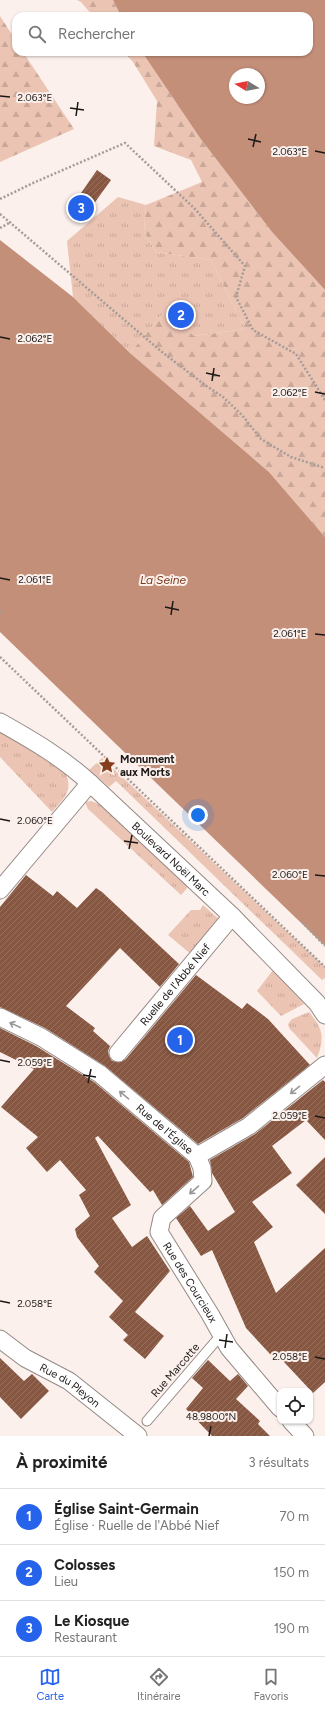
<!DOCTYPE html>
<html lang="fr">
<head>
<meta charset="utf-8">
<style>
	:root { --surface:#fff; --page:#f2f2f2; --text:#222; --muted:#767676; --line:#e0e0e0; --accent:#2563eb }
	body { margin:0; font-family:Figtree,sans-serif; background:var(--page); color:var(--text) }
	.controls { position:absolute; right:12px; bottom:12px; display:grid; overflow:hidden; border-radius:8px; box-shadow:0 1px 3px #0004 }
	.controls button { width:36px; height:36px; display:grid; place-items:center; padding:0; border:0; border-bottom:1px solid var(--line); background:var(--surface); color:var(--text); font:20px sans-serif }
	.compass { position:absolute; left:229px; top:68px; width:36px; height:36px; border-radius:50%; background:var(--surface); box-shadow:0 1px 3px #0004; rotate:280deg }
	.you { position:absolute; left:198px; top:815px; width:14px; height:14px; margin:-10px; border:3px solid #fff; border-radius:50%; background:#1a73e8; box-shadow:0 0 0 6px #1a73e833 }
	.badge { display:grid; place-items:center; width:26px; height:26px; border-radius:50%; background:var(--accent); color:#fff; font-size:13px; font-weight:700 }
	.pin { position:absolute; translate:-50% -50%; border:2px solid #fff; box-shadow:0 1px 4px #0006 }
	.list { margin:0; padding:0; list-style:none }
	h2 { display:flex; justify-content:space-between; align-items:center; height:52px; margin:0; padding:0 16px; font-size:17px }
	h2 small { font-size:13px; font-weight:400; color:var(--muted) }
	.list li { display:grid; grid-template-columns:26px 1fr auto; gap:12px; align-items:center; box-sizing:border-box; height:56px; padding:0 16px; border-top:1px solid var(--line) }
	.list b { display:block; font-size:15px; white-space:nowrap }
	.list p { margin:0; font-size:13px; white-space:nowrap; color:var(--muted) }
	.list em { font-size:13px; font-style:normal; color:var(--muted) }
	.icon { flex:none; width:22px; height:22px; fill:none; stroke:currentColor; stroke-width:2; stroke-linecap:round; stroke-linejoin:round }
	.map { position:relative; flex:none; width:325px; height:1436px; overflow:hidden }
	.search { position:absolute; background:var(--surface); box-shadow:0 1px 3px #0004; left:12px; right:12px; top:12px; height:44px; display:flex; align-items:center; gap:10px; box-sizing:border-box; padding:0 14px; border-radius:12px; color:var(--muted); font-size:15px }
	.sheet { height:220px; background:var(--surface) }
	nav { display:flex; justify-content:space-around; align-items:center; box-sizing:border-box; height:56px; border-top:1px solid var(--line); background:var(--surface); font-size:11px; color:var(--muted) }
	nav a { display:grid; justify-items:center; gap:2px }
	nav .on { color:var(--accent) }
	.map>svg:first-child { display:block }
</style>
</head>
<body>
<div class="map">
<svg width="325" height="1436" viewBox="0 0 325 1436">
	<defs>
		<pattern id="grass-tufts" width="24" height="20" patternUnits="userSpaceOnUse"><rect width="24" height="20" fill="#ecc4b3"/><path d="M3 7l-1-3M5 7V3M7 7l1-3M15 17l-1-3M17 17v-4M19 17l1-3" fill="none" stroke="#caa899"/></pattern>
		<pattern id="forest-firs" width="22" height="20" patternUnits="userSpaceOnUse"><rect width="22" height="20" fill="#ecc4b3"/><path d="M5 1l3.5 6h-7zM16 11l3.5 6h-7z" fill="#caa899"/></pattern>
		<pattern id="building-hatch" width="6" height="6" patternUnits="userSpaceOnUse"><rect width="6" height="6" fill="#875742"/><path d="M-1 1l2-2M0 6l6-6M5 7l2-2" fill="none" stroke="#947060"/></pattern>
	</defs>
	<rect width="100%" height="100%" fill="#fbf0eb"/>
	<!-- grass -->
	<g fill="url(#grass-tufts)">
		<path d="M118 197 146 205 144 232 156 252 211 260 245 329 194 336 167 309 130 353 73 297 67 241Z"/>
		<path d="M0 732 65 772C74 791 64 798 52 812L0 757Z"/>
		<path d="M102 758 325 967V978L322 980 116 781 109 787 89 770Z"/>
		<path d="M91 801 102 805 189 886 181 895 88 809 85 802Z"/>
		<path d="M203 905 220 920 192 955 168 935 191 910H200Z"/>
		<path d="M273 970 304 1004 281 1016 257 991Z"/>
		<path d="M309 1012C323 1029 325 1037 317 1058L289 1028 288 1024 292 1019Z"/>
	</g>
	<!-- forest -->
	<g fill="url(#forest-firs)">
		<path d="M77 0H113L121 16H93L81 2Z"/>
		<path d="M0 16 16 41V52H23L74 129 0 162Z"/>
		<path d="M124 52H142L200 138 272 232 325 290V537L269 472 130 353 167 309 194 336 245 329 211 260 156 252 144 232 146 205 202 182 191 160 154 146 157 101 133 62Z"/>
	</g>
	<!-- water -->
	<g fill="#c48f79" fill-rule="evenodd">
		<path d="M113 0H325V290L272 232 200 138 142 52H309V16H121ZM235 74H259V98H235Z"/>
		<path d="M0 240 73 297 130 353 269 472 325 537V946L0 632Z"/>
	</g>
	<!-- building -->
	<g fill="url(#building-hatch)">
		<path d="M97 170 111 180 93 205 79 196Z"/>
		<path d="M26 875 53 896 57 891 77 908 96 888 102 892 179 964 160 987 120 948 66 1006 95 1028 93 1031 110 1046 108 1051 109 1056 112 1061 121 1062 126 1059 196 975 242 1009 247 1003 268 1019 310 1065 243 1118 198 1144 105 1066 45 1028 0 1007V907Z"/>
		<path d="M0 1028 36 1046 94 1082 189 1162 193 1177 162 1205 153 1190 150 1192 98 1136 95 1138 131 1205 112 1218 132 1247 147 1236 170 1271 135 1312 164 1336 145 1359 123 1340 128 1335 109 1317 123 1301 125 1303 94 1272 99 1266 77 1237 75 1229 90 1216 79 1195 86 1190 60 1160 47 1172 26 1148 38 1137 1 1107 34 1069 0 1052Z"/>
		<path d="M323 1080 325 1082V1140L306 1120 272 1146 292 1173 252 1202 273 1227 254 1242 276 1293 325 1248V1382L313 1393 284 1362 270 1354 246 1328 212 1250 201 1256 176 1218 190 1206 208 1231 235 1212 212 1173 210 1160 255 1134Z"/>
		<path d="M325 1157V1214L296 1185Z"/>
		<path d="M0 1358 24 1381 32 1374 49 1391 21 1419 0 1397Z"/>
		<path d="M208 1360 230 1381 238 1374 248 1386 236 1399 260 1421 258 1424 270 1436H212L186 1409 203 1388 192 1378Z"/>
	</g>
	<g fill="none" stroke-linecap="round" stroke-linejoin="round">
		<!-- lane casing -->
		<g stroke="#948985" stroke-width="11">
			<path id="lane" d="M147 1421 221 1335"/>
		</g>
		<!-- street casing -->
		<g stroke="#948985" stroke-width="19">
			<g id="street">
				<path id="s1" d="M0 722C32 740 63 758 90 783L232 916 317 1003 325 1015"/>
				<path d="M0 890 90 783"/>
				<path id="s2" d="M0 1017 41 1037 100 1074 197 1156 202 1168 203 1181 162 1218 159 1232 210 1314 229 1348 280 1408"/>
				<path id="s3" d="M118 1053 232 916"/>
				<path d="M197 1156 249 1126 325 1065"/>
				<path id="s4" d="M0 1339 25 1358 69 1381 138 1436"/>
				<path d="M291 1421 305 1436"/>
			</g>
		</g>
		<!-- path -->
		<g stroke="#a49c99" stroke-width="2.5" stroke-dasharray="2 2" stroke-linecap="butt">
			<path d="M0 199 33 183 125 143 194 208 245 266 236 297 253 330 296 354 325 400"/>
			<path d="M0 214 162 352 205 385 223 397 242 415 261 439 291 457 325 468"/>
			<path d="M0 228 11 222"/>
			<path d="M0 610 3 614"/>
			<path d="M0 657 325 967"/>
			<path d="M302 922 325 946"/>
		</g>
		<!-- lane -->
		<use href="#lane" stroke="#fff" stroke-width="9"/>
		<!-- street -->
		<use href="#street" stroke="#fff" stroke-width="17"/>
	</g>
	<!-- one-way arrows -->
	<defs><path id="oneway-shaft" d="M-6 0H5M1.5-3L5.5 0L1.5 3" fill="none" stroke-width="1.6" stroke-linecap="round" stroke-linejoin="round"/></defs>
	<g stroke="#999797">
		<use href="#oneway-shaft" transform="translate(15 1025) rotate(-155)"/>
		<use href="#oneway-shaft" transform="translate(295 1090) rotate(141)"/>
		<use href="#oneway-shaft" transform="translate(124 1095) rotate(-140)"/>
		<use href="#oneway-shaft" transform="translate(194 1190) rotate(139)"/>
	</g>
	<!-- ticks -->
	<path fill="none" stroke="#1c1817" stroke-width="1.5" d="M0 96 10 97M70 108 84 110M76 116 78 102M248 139 261 142M253 147 256 134M315 151 325 153M0 337 10 339M206 373 220 376M212 381 214 368M315 392 325 394M0 578 10 580M165 607 179 610M171 615 173 601M315 634 325 635M0 819 10 821M124 841 138 843M129 849 132 835M315 875 325 876M0 1060 10 1062M83 1075 96 1077M88 1083 91 1069M315 1116 325 1118M0 1301 10 1303M219 1340 233 1342M225 1348 227 1334M315 1357 325 1359M209 1436 211 1426"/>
	<!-- icons -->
	<defs>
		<g id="sight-bare" transform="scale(1.38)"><path d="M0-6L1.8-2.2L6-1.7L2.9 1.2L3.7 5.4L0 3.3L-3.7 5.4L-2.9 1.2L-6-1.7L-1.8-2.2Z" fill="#853e1d" stroke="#fbf0eb" stroke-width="2.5" paint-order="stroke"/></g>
	</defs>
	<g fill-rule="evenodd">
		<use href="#sight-bare" x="107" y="765"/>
	</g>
	<g text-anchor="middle" stroke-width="4" stroke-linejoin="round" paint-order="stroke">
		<!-- poi labels -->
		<g font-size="11" font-weight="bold" fill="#1c1817" stroke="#fbf0eb" text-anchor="start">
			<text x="120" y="763">Monument<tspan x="120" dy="13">aux Morts</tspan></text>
		</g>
		<!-- street labels -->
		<g font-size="11" fill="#1c1817" stroke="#fbf0eb">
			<text dy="4" stroke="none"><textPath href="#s1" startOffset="220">Boulevard Noël Marc</textPath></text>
			<text dy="4" stroke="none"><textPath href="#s3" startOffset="89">Ruelle de l'Abbé Nief</textPath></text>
			<text dy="4" stroke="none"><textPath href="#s2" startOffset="200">Rue de l'Église</textPath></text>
			<text dy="4" stroke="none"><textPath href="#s2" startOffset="397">Rue des Courcieux</textPath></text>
			<text transform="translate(175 1370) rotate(-49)" y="4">Rue Marcotte</text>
			<text dy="4" stroke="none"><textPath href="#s4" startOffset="84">Rue du Pleyon</textPath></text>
		</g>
		<!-- water labels -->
		<g font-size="12" font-style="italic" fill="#7a381a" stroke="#fbf0eb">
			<text x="163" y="584">La Seine</text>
		</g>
	</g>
	<g font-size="10" text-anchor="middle" fill="#1c1817" stroke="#fbf0eb" stroke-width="4" stroke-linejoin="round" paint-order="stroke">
		<text x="35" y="101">2.063°E</text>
		<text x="290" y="155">2.063°E</text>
		<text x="35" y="342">2.062°E</text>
		<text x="290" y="396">2.062°E</text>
		<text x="35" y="583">2.061°E</text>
		<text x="290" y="637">2.061°E</text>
		<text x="35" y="824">2.060°E</text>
		<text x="290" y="878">2.060°E</text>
		<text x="35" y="1066">2.059°E</text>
		<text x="290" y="1119">2.059°E</text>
		<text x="35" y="1307">2.058°E</text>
		<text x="290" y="1360">2.058°E</text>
		<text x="211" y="1420">48.9800°N</text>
	</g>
</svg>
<div class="controls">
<button><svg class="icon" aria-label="locate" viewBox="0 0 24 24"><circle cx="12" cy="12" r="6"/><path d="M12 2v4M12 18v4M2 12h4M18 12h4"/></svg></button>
</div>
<svg class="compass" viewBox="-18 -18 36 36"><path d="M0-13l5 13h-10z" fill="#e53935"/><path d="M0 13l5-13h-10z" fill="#767676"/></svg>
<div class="you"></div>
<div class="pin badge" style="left:180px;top:1040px">1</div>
<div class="pin badge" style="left:181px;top:315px">2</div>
<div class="pin badge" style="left:81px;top:208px">3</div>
<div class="search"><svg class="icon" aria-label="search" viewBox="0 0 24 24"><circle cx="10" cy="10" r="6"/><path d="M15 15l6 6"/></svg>Rechercher</div>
</div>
<section class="sheet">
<h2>À proximité<small>3 résultats</small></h2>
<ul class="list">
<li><span class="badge">1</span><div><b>Église Saint-Germain</b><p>Église · Ruelle de l'Abbé Nief</p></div><em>70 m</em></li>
<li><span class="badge">2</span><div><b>Colosses</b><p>Lieu</p></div><em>150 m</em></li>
<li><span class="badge">3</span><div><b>Le Kiosque</b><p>Restaurant</p></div><em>190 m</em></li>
</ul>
</section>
<nav>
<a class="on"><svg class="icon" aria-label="map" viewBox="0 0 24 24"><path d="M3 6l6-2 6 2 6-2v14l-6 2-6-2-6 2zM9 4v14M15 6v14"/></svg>Carte</a>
<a><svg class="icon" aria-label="directions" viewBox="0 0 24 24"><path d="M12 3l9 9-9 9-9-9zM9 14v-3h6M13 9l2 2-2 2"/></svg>Itinéraire</a>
<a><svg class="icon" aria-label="saved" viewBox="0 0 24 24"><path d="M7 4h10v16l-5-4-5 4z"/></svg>Favoris</a>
</nav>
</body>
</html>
